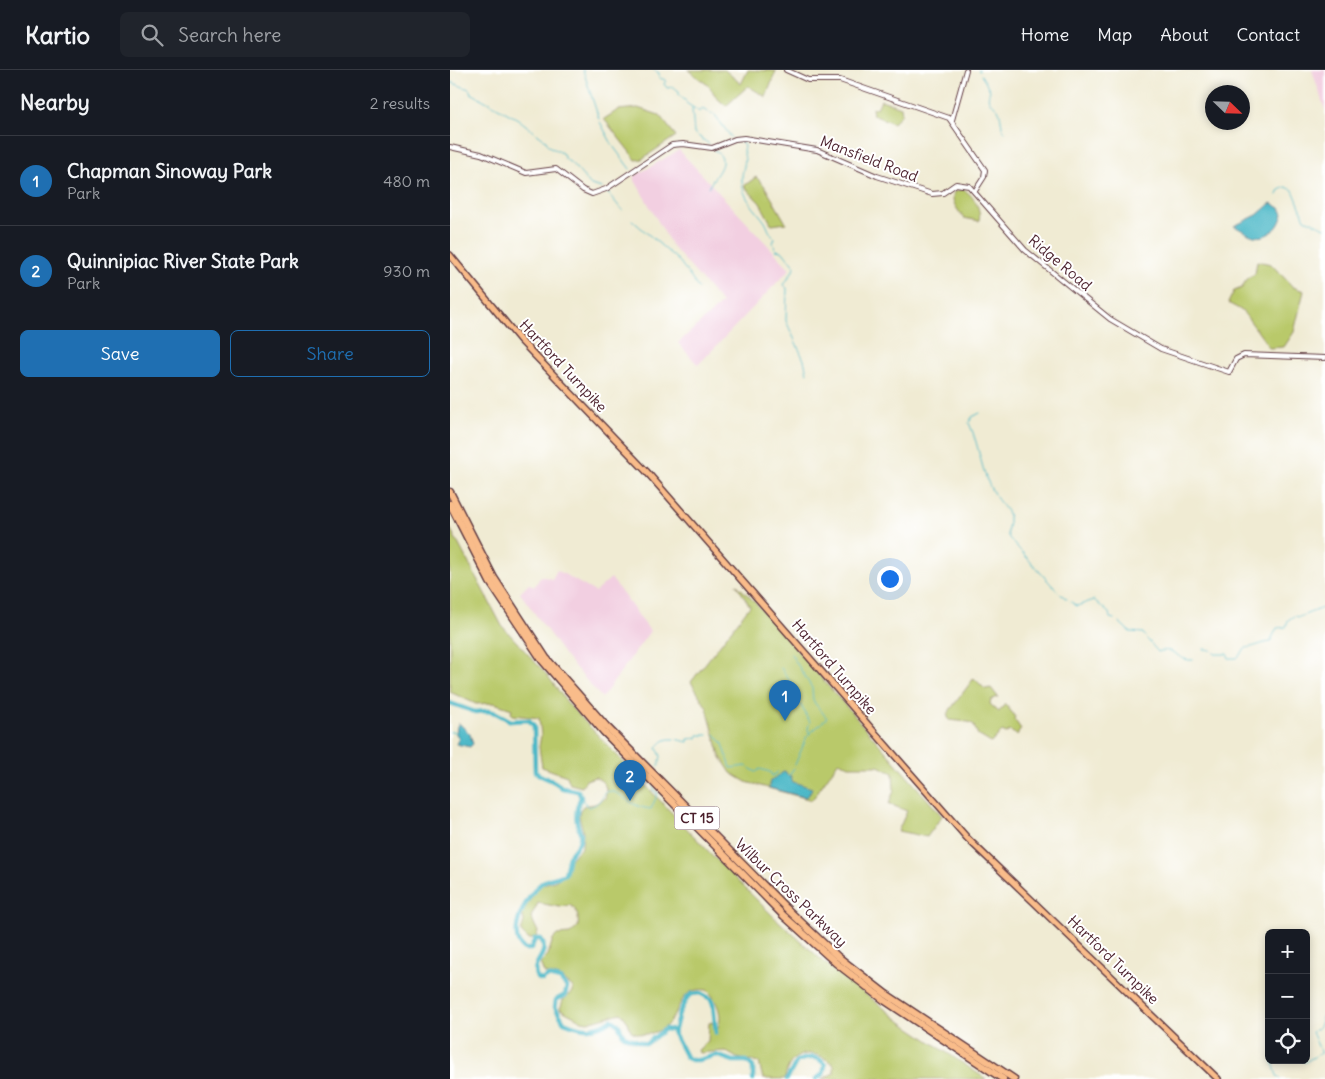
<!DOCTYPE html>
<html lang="en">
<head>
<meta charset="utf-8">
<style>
	:root { --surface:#171b24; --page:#20242c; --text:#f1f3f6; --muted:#9ea1a6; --line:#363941; --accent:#1f6fb2 }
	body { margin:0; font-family:Delius,sans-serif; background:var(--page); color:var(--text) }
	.controls { position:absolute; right:15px; bottom:15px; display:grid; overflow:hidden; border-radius:8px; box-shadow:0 2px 8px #0003 }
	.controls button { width:45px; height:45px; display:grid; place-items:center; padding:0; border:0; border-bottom:1px solid var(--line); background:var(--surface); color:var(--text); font:25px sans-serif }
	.compass { position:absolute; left:755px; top:15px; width:45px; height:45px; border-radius:50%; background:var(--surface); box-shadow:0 2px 8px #0003; rotate:113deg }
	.you { position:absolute; left:439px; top:508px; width:18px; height:18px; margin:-12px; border:4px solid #fff; border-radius:50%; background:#1a73e8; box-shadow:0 0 0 8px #1a73e833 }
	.badge { display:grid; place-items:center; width:32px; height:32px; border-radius:50%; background:var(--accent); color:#fff; font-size:16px; font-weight:700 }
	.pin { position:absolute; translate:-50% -41px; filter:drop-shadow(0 1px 2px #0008) }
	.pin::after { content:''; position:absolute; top:26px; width:18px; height:15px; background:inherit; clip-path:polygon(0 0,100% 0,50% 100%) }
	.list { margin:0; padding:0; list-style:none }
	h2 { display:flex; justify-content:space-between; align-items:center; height:65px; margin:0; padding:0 20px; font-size:21px }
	h2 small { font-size:16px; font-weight:400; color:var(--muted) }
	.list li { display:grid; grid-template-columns:32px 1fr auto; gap:15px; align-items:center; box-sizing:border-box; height:90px; padding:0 20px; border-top:1px solid var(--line) }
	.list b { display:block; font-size:19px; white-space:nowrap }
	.list p { margin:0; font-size:16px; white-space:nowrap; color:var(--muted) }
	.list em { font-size:16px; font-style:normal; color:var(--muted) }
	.actions { display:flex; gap:10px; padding:15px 20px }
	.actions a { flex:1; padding:11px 0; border:1px solid var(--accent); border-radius:8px; text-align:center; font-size:18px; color:var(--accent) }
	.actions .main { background:var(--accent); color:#fff }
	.icon { flex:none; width:28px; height:28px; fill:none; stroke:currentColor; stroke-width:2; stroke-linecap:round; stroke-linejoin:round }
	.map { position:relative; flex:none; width:875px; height:1009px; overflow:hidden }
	header { display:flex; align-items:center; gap:30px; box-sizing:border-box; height:70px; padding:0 25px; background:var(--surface); border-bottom:1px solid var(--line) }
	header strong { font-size:24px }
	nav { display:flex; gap:28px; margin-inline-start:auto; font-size:18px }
	.search { width:350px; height:45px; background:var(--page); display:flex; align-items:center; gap:12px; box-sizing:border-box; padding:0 18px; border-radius:8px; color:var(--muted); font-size:19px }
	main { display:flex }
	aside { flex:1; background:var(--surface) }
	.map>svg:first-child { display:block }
</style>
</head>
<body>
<header>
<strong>Kartio</strong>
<div class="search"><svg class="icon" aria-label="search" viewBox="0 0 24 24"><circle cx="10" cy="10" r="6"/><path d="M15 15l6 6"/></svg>Search here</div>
<nav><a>Home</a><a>Map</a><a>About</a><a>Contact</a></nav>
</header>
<main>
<aside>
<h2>Nearby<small>2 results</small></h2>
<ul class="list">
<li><span class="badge">1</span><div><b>Chapman Sinoway Park</b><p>Park</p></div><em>480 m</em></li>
<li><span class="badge">2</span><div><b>Quinnipiac River State Park</b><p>Park</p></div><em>930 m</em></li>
</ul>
<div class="actions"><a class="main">Save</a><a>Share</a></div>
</aside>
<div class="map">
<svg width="875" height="1009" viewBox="0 0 875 1009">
	<rect width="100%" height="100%" fill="#fff"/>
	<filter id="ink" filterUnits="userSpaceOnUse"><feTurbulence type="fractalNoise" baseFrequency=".02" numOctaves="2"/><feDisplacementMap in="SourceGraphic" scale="10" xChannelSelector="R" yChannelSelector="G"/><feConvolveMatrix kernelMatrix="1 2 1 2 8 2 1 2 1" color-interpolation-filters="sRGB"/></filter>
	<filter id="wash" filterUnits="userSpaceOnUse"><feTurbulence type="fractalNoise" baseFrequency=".0096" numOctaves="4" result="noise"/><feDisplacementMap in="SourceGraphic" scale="20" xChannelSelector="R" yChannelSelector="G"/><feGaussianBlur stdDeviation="1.12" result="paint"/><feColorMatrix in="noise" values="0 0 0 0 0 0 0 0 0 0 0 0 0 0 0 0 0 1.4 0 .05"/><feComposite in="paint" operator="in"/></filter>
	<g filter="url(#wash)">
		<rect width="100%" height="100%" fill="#f0ebd3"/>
		<!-- built -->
		<g fill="#f2cfe1">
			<path d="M862 0H875V40Z"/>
			<path d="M229 80 340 199 248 295 228 273 272 233 222 176 183 107Z"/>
			<path d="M107 500 145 522 161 508 200 561 152 628 116 587 70 523 79 514 85 516 91 506 102 509Z"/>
		</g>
		<!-- green -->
		<g fill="#b9c96b" stroke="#82744b">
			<path d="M238 0H275L291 14 298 0 326 1 316 27 298 16 276 36 267 28 259 16Z"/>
			<path d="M431 30 451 37 452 44 443 53 423 45 422 38H427Z"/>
			<path d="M188 38 209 45 226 66 192 89 186 90 154 49 168 40Z"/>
			<path d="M306 107 314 115 336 153 322 155 310 133 294 116Z"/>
			<path d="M513 119C523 125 532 139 529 151L514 148C508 140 500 132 504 122Z"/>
			<path d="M807 191 821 194 843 217 854 221 844 262 834 277 819 278C818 275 795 244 792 241 788 238 783 236 778 233L784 221 792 218 797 208 805 204Z"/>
			<path d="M0 458 52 556 97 605 119 635 262 785 324 847 374 892 453 953 536 1009H372L384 1003V995C365 977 338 980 335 1009H313L309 992 287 988 275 981 249 983 248 980 258 971 259 953 262 952 266 960C275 949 267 929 257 920 223 915 233 954 205 962 197 965 189 965 181 961L178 952 171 943 138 952 132 951 110 939 113 930 123 922V917L110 907 94 903 90 893 98 885 103 869 107 865 120 864 128 857C129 849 128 840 120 835L110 837 88 833 81 847 88 862 85 869H78L71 862 74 851 72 843 89 815 105 811 114 804 118 791 132 777 133 761 129 746 130 740 133 736 145 734 155 728C159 718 154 711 145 707L136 710 132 717 120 714 117 706 92 697 89 677 91 665 89 648 63 645 61 643 62 639 44 633 26 634 0 622Z"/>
			<path d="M286 514 304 531 492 746 477 767 448 761 457 741 439 734 444 720 443 703 428 696H399L389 691 362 730 296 712 281 703 270 686 257 638 241 612 300 536Z"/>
			<path d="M524 608 535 619 541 618 548 627 541 630 540 634 549 642 555 634 565 646 564 649 571 659 567 665 560 661 556 663 552 661 541 673 528 665 523 654 518 652 499 650 497 644Z"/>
		</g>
		<!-- water -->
		<g fill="#4cb8c7" stroke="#4b6c79">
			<path d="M821 133 830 138 833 144C830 153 828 158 820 163 805 172 797 162 784 156L807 145Z"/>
			<path d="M9 653 20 664 23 674 20 677 6 674 9 668 6 664 7 656Z"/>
			<path d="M335 701 339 707 340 705 343 712 362 718 358 726 354 727 319 718 320 711Z"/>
		</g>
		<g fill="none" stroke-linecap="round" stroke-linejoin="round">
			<!-- stream -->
			<g stroke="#4cb8c7" stroke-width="1">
				<path d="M133 0 149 49"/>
				<path d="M204 0 209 3V8L216 10 214 14 217 18 223 17 229 21V25L236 31"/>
				<path d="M529 0V1"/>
				<path d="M531 5 540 20C535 34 542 32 548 39 552 46 550 56 555 62"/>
				<path d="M0 12 19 19 21 23 68 49 95 70 100 77 112 83 115 89 121 93 141 115 152 118"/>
				<path d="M236 33 250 42 252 39 265 45 281 67"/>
				<path d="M242 38 244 63 259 74"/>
				<path d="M150 52 163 76 180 99"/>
				<path d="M291 71 294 76 293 81C298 92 291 100 292 111 292 128 306 139 315 152 319 159 317 160 325 168L323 173 326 180 332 181 345 197 334 215 337 218 336 251 354 290 357 303"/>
				<path d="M259 117C264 104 283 91 264 80"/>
				<path d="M157 122 172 140"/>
				<path d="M827 125 829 120 836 117 843 120 855 149 875 158"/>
				<path d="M182 150 230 192 248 218"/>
				<path d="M530 343 522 347 519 353C530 376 531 404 544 424"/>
				<path d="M546 427C550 434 558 439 559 448 560 456 555 460 559 468L609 523 617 529"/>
				<path d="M621 532 627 536 644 530 659 543 660 548 664 549"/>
				<path d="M669 552 680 562 693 563 695 566"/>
				<path d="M697 569 708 582C727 576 725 591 743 590"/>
				<path d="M754 579 761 580 765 584H777L779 588H787L796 578C805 577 811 573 820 572L827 558 836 557 838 550 844 546 849 547 875 537"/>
				<path d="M341 584 362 618 363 631 377 648 357 666 345 695"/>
				<path d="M331 598 347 622 348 630 360 652 358 658 359 663"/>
				<path d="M0 662H7"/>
				<path d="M265 664 273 674 281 698 296 696 306 702 310 699 320 702 322 706 328 702"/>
				<path d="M209 696 211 686 207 678C215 665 224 669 238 672V669L247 668 248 665H258"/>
				<path d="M338 707 344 698"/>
				<path d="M131 727 138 737C147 736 151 730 155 722L161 721C177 726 180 737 201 739L208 723 205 722 203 717"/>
				<path d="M822 990C826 997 824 1004 830 1009"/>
				<path d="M849 990 855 992 871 983 862 962 869 957 873 945"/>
			</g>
			<!-- river -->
			<g stroke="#4cb8c7" stroke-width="4.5">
				<path d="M0 633 25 642 38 641 46 643 61 651 79 650 84 656 85 702C94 709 104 709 112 718L128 721 131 727C125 740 125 750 131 764L129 773 119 786 115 804C108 808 99 808 93 812 77 824 55 865 74 879H81L85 869H91C101 885 79 892 87 908L92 910 98 906 110 909 117 917 115 925 106 930 105 937 114 952C133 960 144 961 162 950L168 954 174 966 196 974 215 959 222 960 236 987 241 990H249L266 985 283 991H297L303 997V1009"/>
				<path d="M224 963 229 943 237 928 242 924 250 923 261 929 263 934 266 963"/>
				<path d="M337 1009 347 991C358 988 367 984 375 995L373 1004 366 1009"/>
			</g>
		</g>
	</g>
	<g filter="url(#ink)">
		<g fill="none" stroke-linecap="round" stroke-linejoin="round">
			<!-- minor casing -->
			<g stroke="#633e44" stroke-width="6">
				<g id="minor">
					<path d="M336 0 358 10H390L499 48 535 100 534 107 525 121"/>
					<path d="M502 50 516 0"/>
					<path d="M0 77 31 84 76 103 106 99 133 120 142 124 156 119 222 75 233 74 262 78 285 69 294 68 367 80 427 106 482 124 493 123 506 114 519 116 575 180 660 249 711 279 779 302 786 289 794 285 875 288"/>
				</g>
			</g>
			<!-- major casing -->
			<g stroke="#633e44" stroke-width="8">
				<path id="major" d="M0 185 70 270 196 401 518 769 768 1009"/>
			</g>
			<!-- highway casing -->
			<g stroke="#633e44" stroke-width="9">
				<g id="highway">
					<path d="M0 422 44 508 96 588 156 656 336 838 387 886 436 924 564 1009"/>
					<path d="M0 434 40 512 92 590 154 662 334 846 386 893 434 930 553 1009"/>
				</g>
			</g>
			<!-- minor -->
			<use href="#minor" stroke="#fff" stroke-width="4"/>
			<!-- major -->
			<use href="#major" stroke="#f9bc8a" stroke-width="5"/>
			<!-- highway -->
			<use href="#highway" stroke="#f9bc8a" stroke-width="6"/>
		</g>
	</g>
	<g text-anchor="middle" stroke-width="4" stroke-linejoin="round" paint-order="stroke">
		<!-- shield labels -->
		<rect fill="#fff" stroke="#80626b" stroke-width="1" x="224.5" y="736.5" width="45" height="23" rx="4"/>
		<g font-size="14" font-weight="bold" fill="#4a1f2b">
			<text x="247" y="753">CT 15</text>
		</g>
		<!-- street labels -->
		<g font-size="15" fill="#4a1f2b" stroke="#fff">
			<text transform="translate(419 89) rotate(21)" y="5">Mansfield Road</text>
			<text transform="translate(610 193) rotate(40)" y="5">Ridge Road</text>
			<text transform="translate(113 296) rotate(47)" y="5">Hartford Turnpike</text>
			<text transform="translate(384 597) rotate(49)" y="5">Hartford Turnpike</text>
			<text transform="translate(341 823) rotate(44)" y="5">Wilbur Cross Parkway</text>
			<text transform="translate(663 890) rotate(44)" y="5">Hartford Turnpike</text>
		</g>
	</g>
</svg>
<div class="controls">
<button>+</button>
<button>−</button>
<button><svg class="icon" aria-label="locate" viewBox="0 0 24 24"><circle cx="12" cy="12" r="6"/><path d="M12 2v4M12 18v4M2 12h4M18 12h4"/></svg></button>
</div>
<svg class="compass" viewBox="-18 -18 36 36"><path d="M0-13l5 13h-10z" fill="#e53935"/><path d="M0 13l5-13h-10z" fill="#9ea1a6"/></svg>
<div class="you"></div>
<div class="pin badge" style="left:335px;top:651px">1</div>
<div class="pin badge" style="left:180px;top:731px">2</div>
</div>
</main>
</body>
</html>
